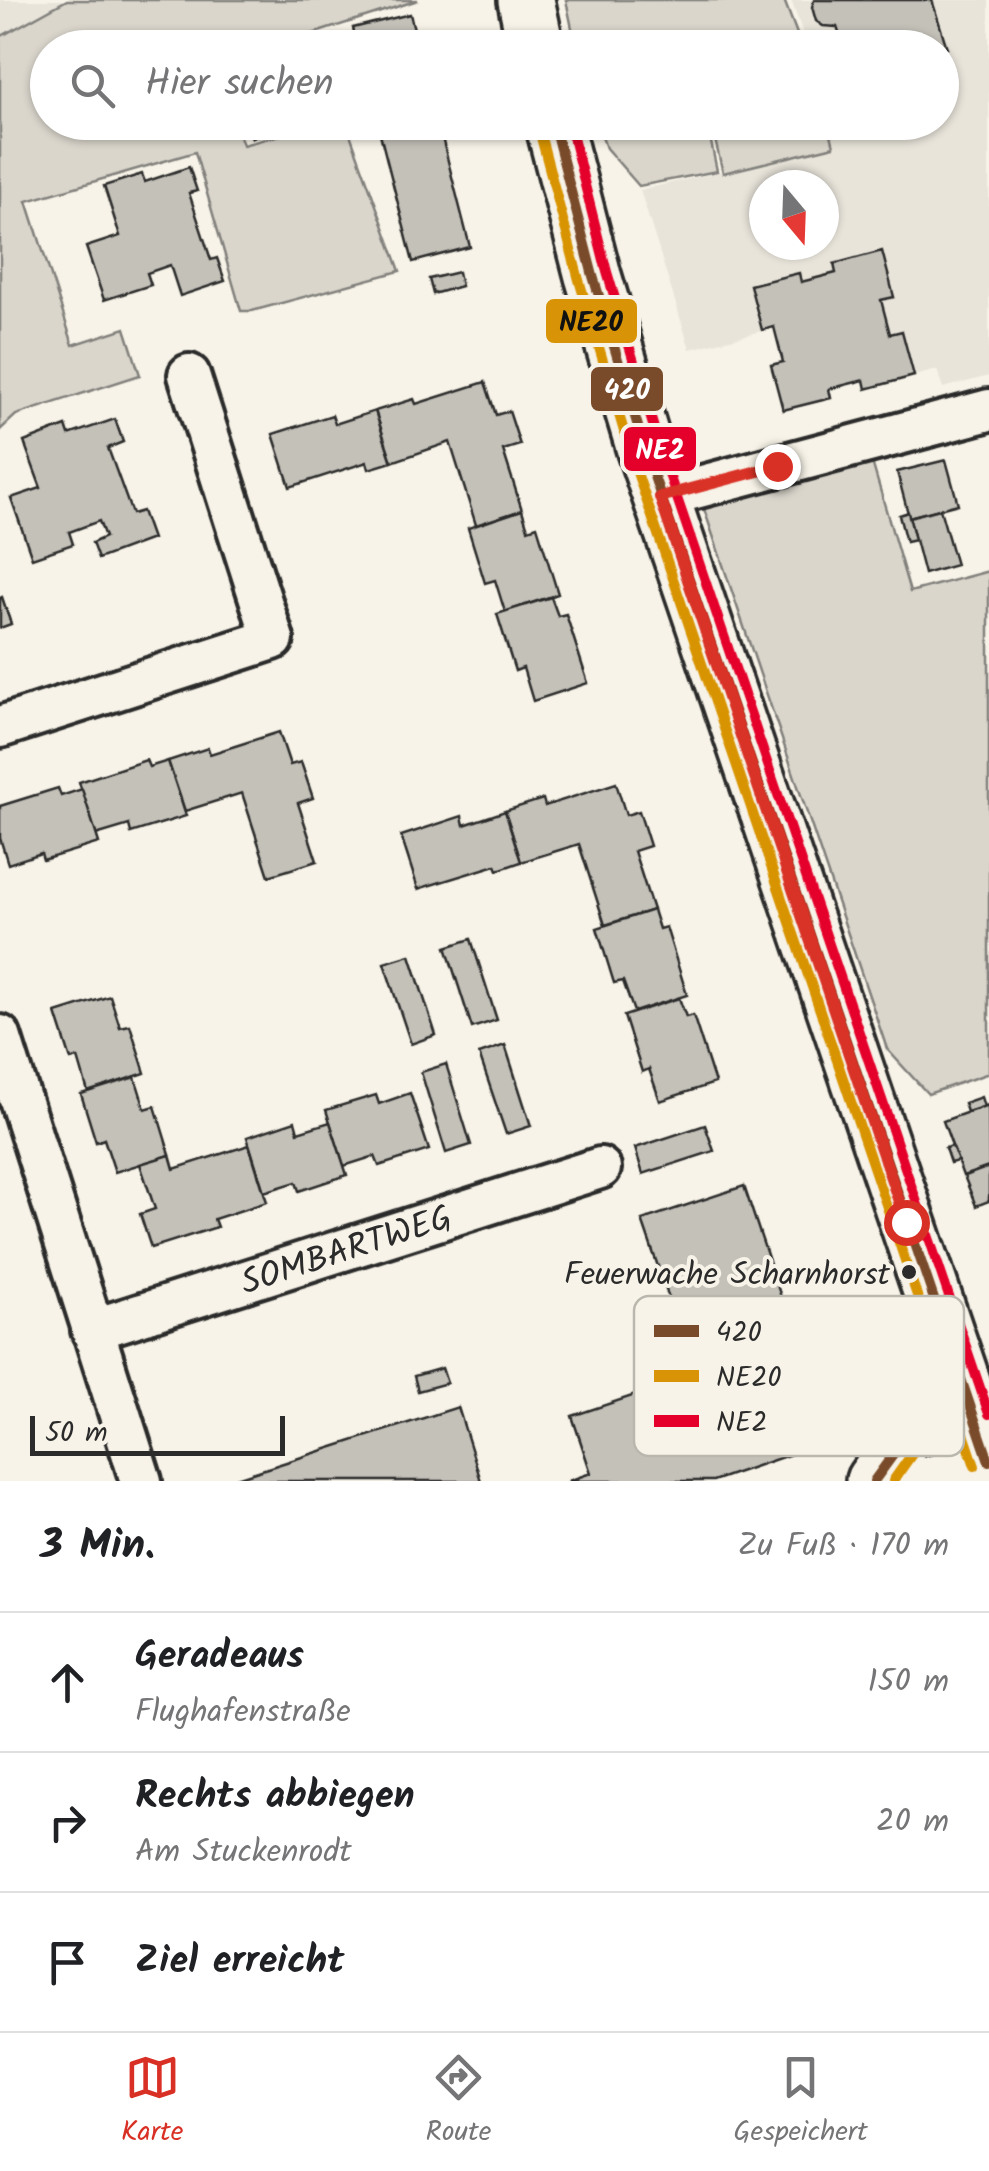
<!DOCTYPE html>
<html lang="de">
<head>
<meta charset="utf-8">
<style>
	:root { --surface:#fff; --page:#f6f6f6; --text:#202124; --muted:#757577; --line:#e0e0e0; --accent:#d93025 }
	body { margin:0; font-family:Kalam,sans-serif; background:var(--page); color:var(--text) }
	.compass { position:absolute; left:749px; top:170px; width:90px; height:90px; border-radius:50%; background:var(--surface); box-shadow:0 2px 8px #0004; rotate:161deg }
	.scale { position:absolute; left:30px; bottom:25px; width:255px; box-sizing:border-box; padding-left:10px; border:5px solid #2b2b2b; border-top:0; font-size:28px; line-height:35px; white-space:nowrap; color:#2b2b2b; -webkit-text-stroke:8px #f7f3e8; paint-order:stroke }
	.stop { position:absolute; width:30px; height:30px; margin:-22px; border:8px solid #d93025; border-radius:50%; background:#fff }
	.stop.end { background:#d93025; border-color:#fff; box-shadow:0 2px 10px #0008 }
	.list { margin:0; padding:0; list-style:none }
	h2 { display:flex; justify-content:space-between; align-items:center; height:130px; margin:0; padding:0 40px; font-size:42px }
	h2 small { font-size:32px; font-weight:400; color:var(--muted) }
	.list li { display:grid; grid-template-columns:65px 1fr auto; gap:30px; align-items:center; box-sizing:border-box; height:140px; padding:0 40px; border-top:2px solid var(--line) }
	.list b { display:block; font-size:38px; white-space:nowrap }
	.list p { margin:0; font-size:32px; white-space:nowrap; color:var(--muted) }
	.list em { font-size:32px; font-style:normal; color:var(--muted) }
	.icon { flex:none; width:55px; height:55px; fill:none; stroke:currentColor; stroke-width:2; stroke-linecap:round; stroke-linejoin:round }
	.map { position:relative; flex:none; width:989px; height:1481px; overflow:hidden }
	.search { position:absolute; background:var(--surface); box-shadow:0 2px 8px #0004; left:30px; right:30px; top:30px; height:110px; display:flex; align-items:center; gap:25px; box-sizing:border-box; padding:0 35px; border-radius:55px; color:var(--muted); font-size:38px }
	.sheet { height:550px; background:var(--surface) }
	nav { display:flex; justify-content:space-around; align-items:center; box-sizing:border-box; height:140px; border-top:2px solid var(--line); background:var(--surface); font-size:28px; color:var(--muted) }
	nav a { display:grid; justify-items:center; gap:5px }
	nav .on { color:var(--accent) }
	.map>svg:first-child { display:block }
</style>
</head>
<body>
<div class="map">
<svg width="989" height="1481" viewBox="0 0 989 1481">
	<rect width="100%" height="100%" fill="#f7f3e8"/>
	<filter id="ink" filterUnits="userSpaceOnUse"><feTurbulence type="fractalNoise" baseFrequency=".01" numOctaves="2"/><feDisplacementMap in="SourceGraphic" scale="20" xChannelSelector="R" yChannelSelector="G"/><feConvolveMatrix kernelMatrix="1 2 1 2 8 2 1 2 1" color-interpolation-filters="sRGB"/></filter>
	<g filter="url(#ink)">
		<!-- built -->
		<g fill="#e8e4da" fill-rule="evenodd">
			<path d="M0 0H67L0 37Z"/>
			<path d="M791 0H989V376L943 388 937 370 866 389 863 380 829 389 831 398 783 410 771 365 783 362 774 328 690 349 640 190 833 146 828 123 942 122V48L808 47ZM764 185H824V245H764Z"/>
		</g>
		<!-- green -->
		<g fill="#dad6cc" stroke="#82807c" stroke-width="2.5">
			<path d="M67 0H418L272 47 48 48V122L235 123 243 145 325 123H346L400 271 252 311H241L195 152 27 201 73 345 125 328 140 375 16 415 0 430V37Z"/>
			<path d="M566 0H784L802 47H576Z"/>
			<path d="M597 123H707L717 171 639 186 606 148Z"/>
			<path d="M711 123H828L834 146 723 173Z"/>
			<path d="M870 455 910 592 989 571V1073L928 1094 887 1049 702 503Z"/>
		</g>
		<!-- building -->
		<g fill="#c4c1b9" stroke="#2b2b2b" stroke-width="2.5">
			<path d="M814 0H932L947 48H844L837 27 823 26 816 21 812 7Z"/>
			<path d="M410 14 419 48H358L353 28Z"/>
			<path d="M245 122H286L252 138Z"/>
			<path d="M377 122H438L470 247 413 262Z"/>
			<path d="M189 167 197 191 189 193 211 260 217 258 225 281 180 296 170 265 147 273 151 285 104 300 86 247 120 236 104 186 142 174 145 182Z"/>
			<path d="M882 251 894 297 881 300 890 334 902 331 914 376 866 389 864 380 829 389 831 398 783 410 771 365 783 362 774 327 762 330 750 285 799 273 801 282 836 273 834 264Z"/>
			<path d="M458 272 461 286 433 294 429 279Z"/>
			<path d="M485 382 496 415 509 411 520 445 503 450 522 510 476 525 450 442 392 462 375 411 414 399 416 404Z"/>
			<path d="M375 411 392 462 369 469 367 462 290 487 273 434 332 415 335 424Z"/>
			<path d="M115 419 123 442 108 448 132 514 142 511 152 539 98 559 92 543 105 537 99 521 69 532 73 544 32 558 11 498 41 488 24 442 66 426 69 435Z"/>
			<path d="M946 460 958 504 909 517 897 472Z"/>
			<path d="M940 509 956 565 924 574 909 517Z"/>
			<path d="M522 510 528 529 537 526 558 594 505 612 495 580 485 583 468 528Z"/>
			<path d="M908 512 915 540 906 542 899 515Z"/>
			<path d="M2 597 11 624 0 628V598Z"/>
			<path d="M551 597 558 616 566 614 588 683 533 701 523 668 515 671 497 614Z"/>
			<path d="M279 732 290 765 301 762 313 798 298 803 317 861 269 876 242 793 185 811 168 761 208 748 210 754Z"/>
			<path d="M146 760 149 767 168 761 186 816 131 833 129 825 96 835 79 782Z"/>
			<path d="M616 783 626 815 639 811 650 846 634 851 653 910 605 925 579 844 521 862 505 811 543 799 545 806Z"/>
			<path d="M58 788 61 796 82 789 99 843 43 860 41 853 8 864 0 838V806Z"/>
			<path d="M505 811 521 862 498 870 496 865 418 889 401 836 462 816 464 825Z"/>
			<path d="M653 910 659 929 666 927 687 995 634 1012 623 981 614 983 597 928Z"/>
			<path d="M471 939 497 1020 472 1028 446 947Z"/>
			<path d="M410 955 436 1035 411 1044 384 963Z"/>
			<path d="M110 996 120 1027 130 1025 145 1073 88 1092 78 1058 71 1060 56 1013Z"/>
			<path d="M679 998 686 1017 693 1015 715 1083 660 1101 649 1069 642 1072 624 1016Z"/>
			<path d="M505 1045 531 1126 506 1134 479 1054Z"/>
			<path d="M446 1064 471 1145 446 1153 421 1072Z"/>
			<path d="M135 1077 145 1109 155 1106 170 1155 115 1172 104 1139 96 1142 81 1094Z"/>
			<path d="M410 1093 429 1150 379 1166 375 1156 344 1166 326 1110 376 1095 379 1104Z"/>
			<path d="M981 1097 984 1107 967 1112 964 1103Z"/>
			<path d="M988 1105 989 1167 963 1176 943 1121Z"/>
			<path d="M295 1121 298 1132 330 1122 347 1175 299 1191 296 1182 264 1192 247 1137Z"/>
			<path d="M705 1125 714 1151 643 1174 635 1148Z"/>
			<path d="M249 1145 267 1202 214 1219 217 1227 151 1248 140 1214 155 1209 140 1164 170 1155 174 1169Z"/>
			<path d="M952 1146 958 1161 950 1163 945 1148Z"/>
			<path d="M989 1167V1201L976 1206 964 1176Z"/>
			<path d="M744 1186 801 1357 732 1381 705 1302 674 1313 642 1220Z"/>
			<path d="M442 1368 447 1383 418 1391 414 1376Z"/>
			<path d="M641 1393 660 1450 791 1405 806 1449 713 1481H568L591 1473 572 1416Z"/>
			<path d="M458 1407 481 1481H227Z"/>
		</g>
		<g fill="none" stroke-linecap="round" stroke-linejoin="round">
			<!-- minor casing -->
			<g stroke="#2b2b2b" stroke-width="48">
				<g id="minor">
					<path d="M661 497 989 410"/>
					<path d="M0 727 273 639 189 375"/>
					<path d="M0 1036 141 1481"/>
					<path d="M92 1330 600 1168"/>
				</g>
			</g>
			<!-- tertiary casing -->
			<g stroke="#2b2b2b" stroke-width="55">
				<path id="tertiary" d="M930 1481 989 1465"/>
			</g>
			<!-- secondary casing -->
			<g stroke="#2b2b2b" stroke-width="62">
				<g id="secondary">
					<path d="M526 0 536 48"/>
					<path d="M553 122 593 276 645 450 989 1461"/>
					<path d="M874 1481 898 1448 940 1323"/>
				</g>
			</g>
			<!-- minor -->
			<use href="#minor" stroke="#f7f3e8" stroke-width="40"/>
			<!-- tertiary -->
			<use href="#tertiary" stroke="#f7f3e8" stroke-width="48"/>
			<!-- secondary -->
			<use href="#secondary" stroke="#f7f3e8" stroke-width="55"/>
			<!-- bus-1 casing -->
			<g stroke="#f7f3e8" stroke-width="18">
				<g id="bus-1">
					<path d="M553 122 593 276 645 450 989 1461"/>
					<path d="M874 1481 898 1448 940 1323"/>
				</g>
			</g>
			<!-- bus-2 casing -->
			<g stroke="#f7f3e8" stroke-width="18">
				<g id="bus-2">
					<path d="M538 126 579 280 631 455 975 1466"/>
					<path d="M893 1481 912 1454 954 1328"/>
				</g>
			</g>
			<!-- bus-3 casing -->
			<g stroke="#f7f3e8" stroke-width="18">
				<path id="bus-3" d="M569 122 607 272 659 445 989 1414"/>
			</g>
			<!-- bus-1 -->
			<use href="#bus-1" stroke="#7a4b2a" stroke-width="10"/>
			<!-- bus-2 -->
			<use href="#bus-2" stroke="#d89406" stroke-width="10"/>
			<!-- bus-3 -->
			<use href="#bus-3" stroke="#e4002b" stroke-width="10"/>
		</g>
	</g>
	<g fill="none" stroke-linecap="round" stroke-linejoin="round" filter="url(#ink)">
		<!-- route -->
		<path stroke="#d93025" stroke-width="12" d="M777 466 660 497 906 1222"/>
	</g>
	<!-- markers -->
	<circle fill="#2b2b2b" stroke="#f7f3e8" stroke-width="4" cx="909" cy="1272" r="9"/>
	<g text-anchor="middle" stroke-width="8" stroke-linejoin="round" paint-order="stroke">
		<!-- bus labels -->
		<g font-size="32" fill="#2b2b2b" stroke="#f7f3e8" text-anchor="end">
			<text x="890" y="1284">Feuerwache Scharnhorst</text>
		</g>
		<!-- street labels -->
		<g font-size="35" fill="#2b2b2b" stroke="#f7f3e8">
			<text transform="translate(346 1249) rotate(-18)" y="12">SOMBARTWEG</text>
		</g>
	</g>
	<!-- legend -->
	<rect x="634" y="1296" width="330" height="160" rx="15" fill="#f7f3e8" stroke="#bab7af" stroke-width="2.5"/>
	<rect x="654" y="1325" width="45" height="12" fill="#7a4b2a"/>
	<rect x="654" y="1370" width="45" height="12" fill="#d89406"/>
	<rect x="654" y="1415" width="45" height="12" fill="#e4002b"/>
	<g font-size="28" fill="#2b2b2b">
		<text x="716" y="1341">420</text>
		<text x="716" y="1386">NE20</text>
		<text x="716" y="1431">NE2</text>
	</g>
	<g stroke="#f7f3e8" stroke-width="4">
		<rect x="544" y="297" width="95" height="48" rx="10" fill="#d89406"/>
		<rect x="589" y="365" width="76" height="48" rx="10" fill="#7a4b2a"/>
		<rect x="622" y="425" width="76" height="48" rx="10" fill="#e4002b"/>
	</g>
	<g font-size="28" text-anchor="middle" font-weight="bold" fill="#fff">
		<text x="627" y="399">420</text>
		<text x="660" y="459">NE2</text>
	</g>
	<g font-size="28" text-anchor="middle" font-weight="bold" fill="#111">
		<text x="591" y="331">NE20</text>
	</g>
</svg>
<svg class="compass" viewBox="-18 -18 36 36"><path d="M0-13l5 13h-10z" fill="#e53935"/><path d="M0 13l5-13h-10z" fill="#757577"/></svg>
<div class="scale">50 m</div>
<div class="stop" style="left:906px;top:1222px"></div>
<div class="stop end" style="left:777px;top:466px"></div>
<div class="search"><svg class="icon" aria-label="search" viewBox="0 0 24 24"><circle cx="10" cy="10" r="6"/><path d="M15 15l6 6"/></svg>Hier suchen</div>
</div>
<section class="sheet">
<h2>3 Min.<small>Zu Fuß · 170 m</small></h2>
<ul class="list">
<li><svg class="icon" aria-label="ahead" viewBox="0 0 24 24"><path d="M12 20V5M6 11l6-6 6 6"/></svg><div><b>Geradeaus</b><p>Flughafenstraße</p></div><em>150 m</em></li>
<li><svg class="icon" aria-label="right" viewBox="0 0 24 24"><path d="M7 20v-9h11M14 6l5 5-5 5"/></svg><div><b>Rechts abbiegen</b><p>Am Stuckenrodt</p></div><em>20 m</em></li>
<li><svg class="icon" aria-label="arrive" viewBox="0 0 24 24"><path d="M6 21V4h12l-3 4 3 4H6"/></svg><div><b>Ziel erreicht</b></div></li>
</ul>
</section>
<nav>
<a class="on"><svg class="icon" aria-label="map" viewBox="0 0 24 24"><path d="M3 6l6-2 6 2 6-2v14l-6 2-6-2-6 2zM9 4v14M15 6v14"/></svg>Karte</a>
<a><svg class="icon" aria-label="directions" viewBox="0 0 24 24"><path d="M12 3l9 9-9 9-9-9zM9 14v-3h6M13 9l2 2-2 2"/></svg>Route</a>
<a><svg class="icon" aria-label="saved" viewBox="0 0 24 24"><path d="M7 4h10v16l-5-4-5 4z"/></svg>Gespeichert</a>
</nav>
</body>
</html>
